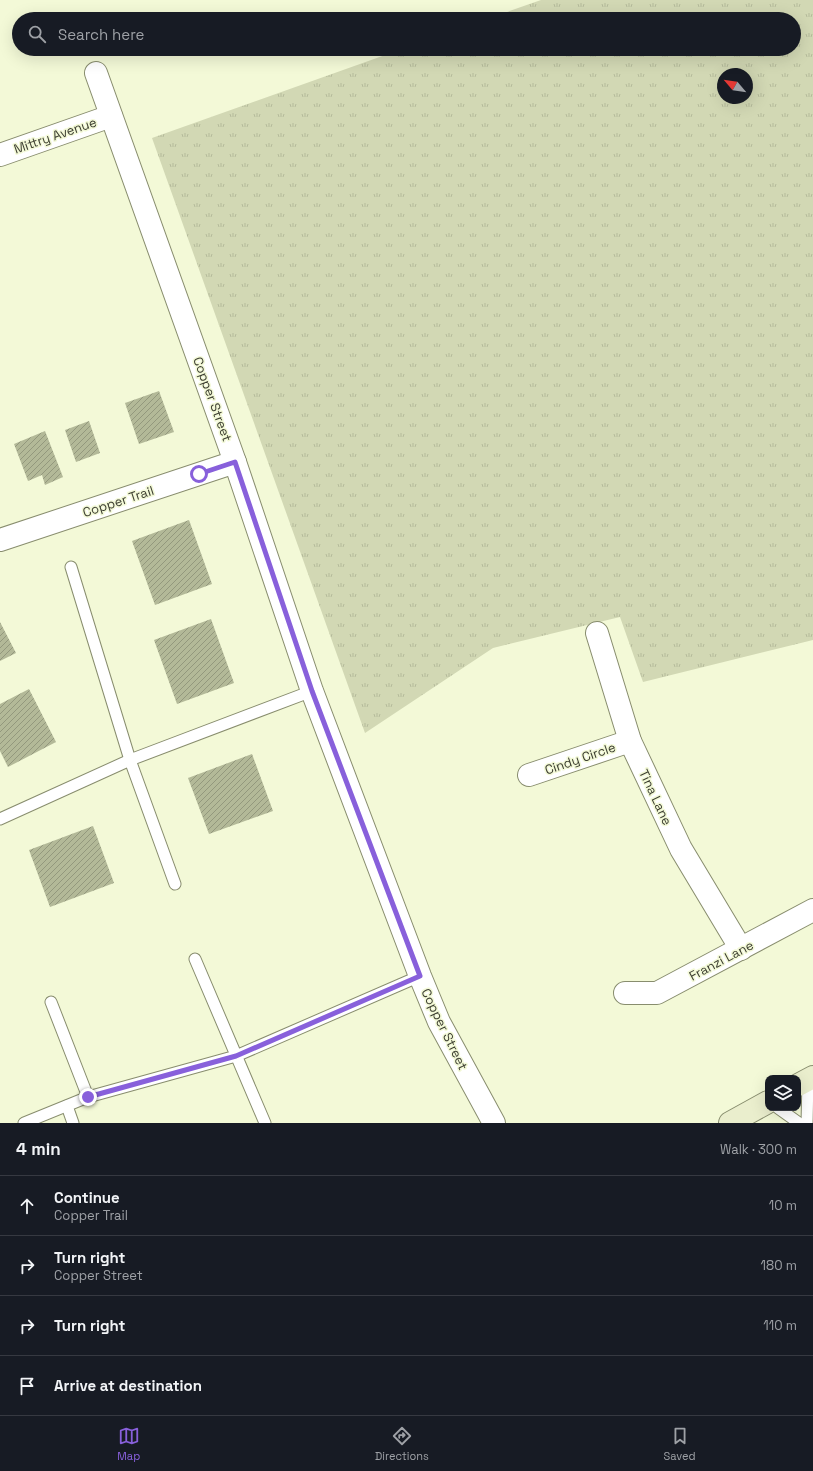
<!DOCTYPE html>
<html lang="en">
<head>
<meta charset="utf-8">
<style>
	:root { --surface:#171b24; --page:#242831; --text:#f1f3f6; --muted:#9ea1a6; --line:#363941; --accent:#8860db }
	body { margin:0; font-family:"Space Grotesk",sans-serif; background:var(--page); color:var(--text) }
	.controls { position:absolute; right:12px; bottom:12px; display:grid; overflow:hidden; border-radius:8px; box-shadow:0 4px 16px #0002 }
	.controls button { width:36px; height:36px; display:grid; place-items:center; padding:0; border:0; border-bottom:1px solid var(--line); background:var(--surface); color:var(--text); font:20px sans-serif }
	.compass { position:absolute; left:717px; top:68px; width:36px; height:36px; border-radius:50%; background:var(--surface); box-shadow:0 4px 16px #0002; rotate:299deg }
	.stop { position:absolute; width:12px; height:12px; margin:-9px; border:3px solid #8860db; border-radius:50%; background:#fff }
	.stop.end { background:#8860db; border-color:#fff; box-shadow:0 1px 4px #0008 }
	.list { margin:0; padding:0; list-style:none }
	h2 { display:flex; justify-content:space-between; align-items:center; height:52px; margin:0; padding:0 16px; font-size:17px }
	h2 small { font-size:13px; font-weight:400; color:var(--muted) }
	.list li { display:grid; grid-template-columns:26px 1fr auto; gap:12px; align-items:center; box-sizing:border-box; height:60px; padding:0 16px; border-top:1px solid var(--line) }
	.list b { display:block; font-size:15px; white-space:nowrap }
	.list p { margin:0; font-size:13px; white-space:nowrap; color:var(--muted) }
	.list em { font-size:13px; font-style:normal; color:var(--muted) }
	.icon { flex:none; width:22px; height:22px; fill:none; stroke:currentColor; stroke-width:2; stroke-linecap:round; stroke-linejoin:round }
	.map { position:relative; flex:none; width:813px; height:1123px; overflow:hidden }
	.search { position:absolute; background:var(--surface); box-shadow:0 4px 16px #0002; left:12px; right:12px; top:12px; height:44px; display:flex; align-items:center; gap:10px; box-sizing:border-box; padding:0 14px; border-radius:22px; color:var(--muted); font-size:15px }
	.sheet { height:292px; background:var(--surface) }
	nav { display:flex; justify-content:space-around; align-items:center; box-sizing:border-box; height:56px; border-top:1px solid var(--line); background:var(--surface); font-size:11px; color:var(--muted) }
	nav a { display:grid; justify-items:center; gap:2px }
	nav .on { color:var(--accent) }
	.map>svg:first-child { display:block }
</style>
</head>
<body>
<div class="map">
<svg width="813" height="1123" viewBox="0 0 813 1123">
	<defs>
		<pattern id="grass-tufts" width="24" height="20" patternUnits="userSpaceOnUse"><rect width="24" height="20" fill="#d2d8b4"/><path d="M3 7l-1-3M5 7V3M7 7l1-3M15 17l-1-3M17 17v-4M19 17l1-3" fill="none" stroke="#b5ba9b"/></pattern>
		<pattern id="building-hatch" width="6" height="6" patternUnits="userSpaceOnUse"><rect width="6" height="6" fill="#b3b998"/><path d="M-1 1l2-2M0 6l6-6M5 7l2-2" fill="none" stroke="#93987d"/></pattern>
	</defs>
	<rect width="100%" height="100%" fill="#f3f9d7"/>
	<!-- grass -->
	<path fill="url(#grass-tufts)" fill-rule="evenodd" d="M541 0H813V640L643 682 620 617 493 648 365 733 152 138 402 49H794V19H487ZM723 74H747V98H723Z"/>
	<!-- building -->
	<g fill="url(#building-hatch)">
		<path d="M159 391 174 432 139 444 125 403Z"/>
		<path d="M89 421 100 453 76 462 65 430Z"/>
		<path d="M45 431 63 477 45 485 42 475 28 481 14 444Z"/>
		<path d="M189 520 212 584 155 605 132 541Z"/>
		<path d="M211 619 234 683 177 704 154 640Z"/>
		<path d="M0 622 16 653 0 661Z"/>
		<path d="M29 689 56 742 8 767 0 751V704Z"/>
		<path d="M252 754 273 811 209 834 188 778Z"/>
		<path d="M93 826 114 883 50 907 29 850Z"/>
	</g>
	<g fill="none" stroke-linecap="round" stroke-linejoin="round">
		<!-- lane casing -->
		<g stroke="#888d6e" stroke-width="13">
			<g id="lane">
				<path d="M71 567 130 760 175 884"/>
				<path d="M0 819 130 760 312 691"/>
				<path d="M195 959 265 1123"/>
				<path d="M51 1002 88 1097"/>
				<path d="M67 1106 73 1123"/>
				<path d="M778 1108 799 1123"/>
				<path d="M24 1123 88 1097 236 1056 420 976"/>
				<path d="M807 1123 808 1079"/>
			</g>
		</g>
		<!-- street casing -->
		<g stroke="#888d6e" stroke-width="24">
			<g id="street">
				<path d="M96 73 235 462 312 691 420 976 439 1022 494 1123"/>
				<path d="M0 155 111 116"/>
				<path d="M0 540 235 462"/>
				<path d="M597 633 630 741 681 849 741 949"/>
				<path d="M529 775 630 741"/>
				<path d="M625 993H657L813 910"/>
			</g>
		</g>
		<!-- secondary casing -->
		<g stroke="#888d6e" stroke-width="24">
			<g id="secondary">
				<path d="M798 1085 813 1077"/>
				<path d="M730 1123 768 1102"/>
			</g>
		</g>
		<!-- lane -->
		<use href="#lane" stroke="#fff" stroke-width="11"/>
		<!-- street -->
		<use href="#street" stroke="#fff" stroke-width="22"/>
		<!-- secondary -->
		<use href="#secondary" stroke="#eaeecd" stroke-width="22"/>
	</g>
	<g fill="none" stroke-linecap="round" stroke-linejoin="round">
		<!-- route -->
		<path stroke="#8860db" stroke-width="5" d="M88 1097 236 1056 420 976 312 691 235 462 199 474"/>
	</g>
	<g text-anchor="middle" stroke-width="3" stroke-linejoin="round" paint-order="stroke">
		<!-- street labels -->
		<g font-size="13" fill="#3c3e31" stroke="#f3f9d7">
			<text transform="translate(55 135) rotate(-19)" y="5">Mittry Avenue</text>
			<text transform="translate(213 399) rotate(70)" y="5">Copper Street</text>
			<text transform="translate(118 501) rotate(-18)" y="5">Copper Trail</text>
			<text transform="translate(580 758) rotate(-19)" y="5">Cindy Circle</text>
			<text transform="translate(656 797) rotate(65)" y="5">Tina Lane</text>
			<text transform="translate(721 960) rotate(-28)" y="5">Franzi Lane</text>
			<text transform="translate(445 1029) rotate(64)" y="5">Copper Street</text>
		</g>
	</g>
</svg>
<div class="controls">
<button><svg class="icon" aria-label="layers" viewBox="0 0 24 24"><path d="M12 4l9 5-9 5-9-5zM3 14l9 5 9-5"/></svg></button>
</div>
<svg class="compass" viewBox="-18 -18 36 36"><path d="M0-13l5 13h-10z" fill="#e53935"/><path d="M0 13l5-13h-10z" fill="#9ea1a6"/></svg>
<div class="stop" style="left:199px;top:474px"></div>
<div class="stop end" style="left:88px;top:1097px"></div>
<div class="search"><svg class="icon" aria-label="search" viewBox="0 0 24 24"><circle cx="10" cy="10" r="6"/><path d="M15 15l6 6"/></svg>Search here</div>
</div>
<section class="sheet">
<h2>4 min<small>Walk · 300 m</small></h2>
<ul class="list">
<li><svg class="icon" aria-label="ahead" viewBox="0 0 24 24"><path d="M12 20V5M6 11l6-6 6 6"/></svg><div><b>Continue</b><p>Copper Trail</p></div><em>10 m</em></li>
<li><svg class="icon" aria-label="right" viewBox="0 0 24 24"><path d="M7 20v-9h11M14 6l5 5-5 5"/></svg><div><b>Turn right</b><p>Copper Street</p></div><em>180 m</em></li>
<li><svg class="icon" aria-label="right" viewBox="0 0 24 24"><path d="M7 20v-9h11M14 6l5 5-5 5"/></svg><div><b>Turn right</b></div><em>110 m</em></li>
<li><svg class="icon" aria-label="arrive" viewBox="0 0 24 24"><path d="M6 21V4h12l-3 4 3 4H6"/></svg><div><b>Arrive at destination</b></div></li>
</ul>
</section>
<nav>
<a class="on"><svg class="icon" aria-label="map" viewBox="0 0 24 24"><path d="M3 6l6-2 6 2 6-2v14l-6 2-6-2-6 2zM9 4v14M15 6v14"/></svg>Map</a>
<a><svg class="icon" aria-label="directions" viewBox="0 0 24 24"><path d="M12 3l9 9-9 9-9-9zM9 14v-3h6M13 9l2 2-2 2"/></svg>Directions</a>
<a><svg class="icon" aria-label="saved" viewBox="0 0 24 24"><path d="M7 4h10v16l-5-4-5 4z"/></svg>Saved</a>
</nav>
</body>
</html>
